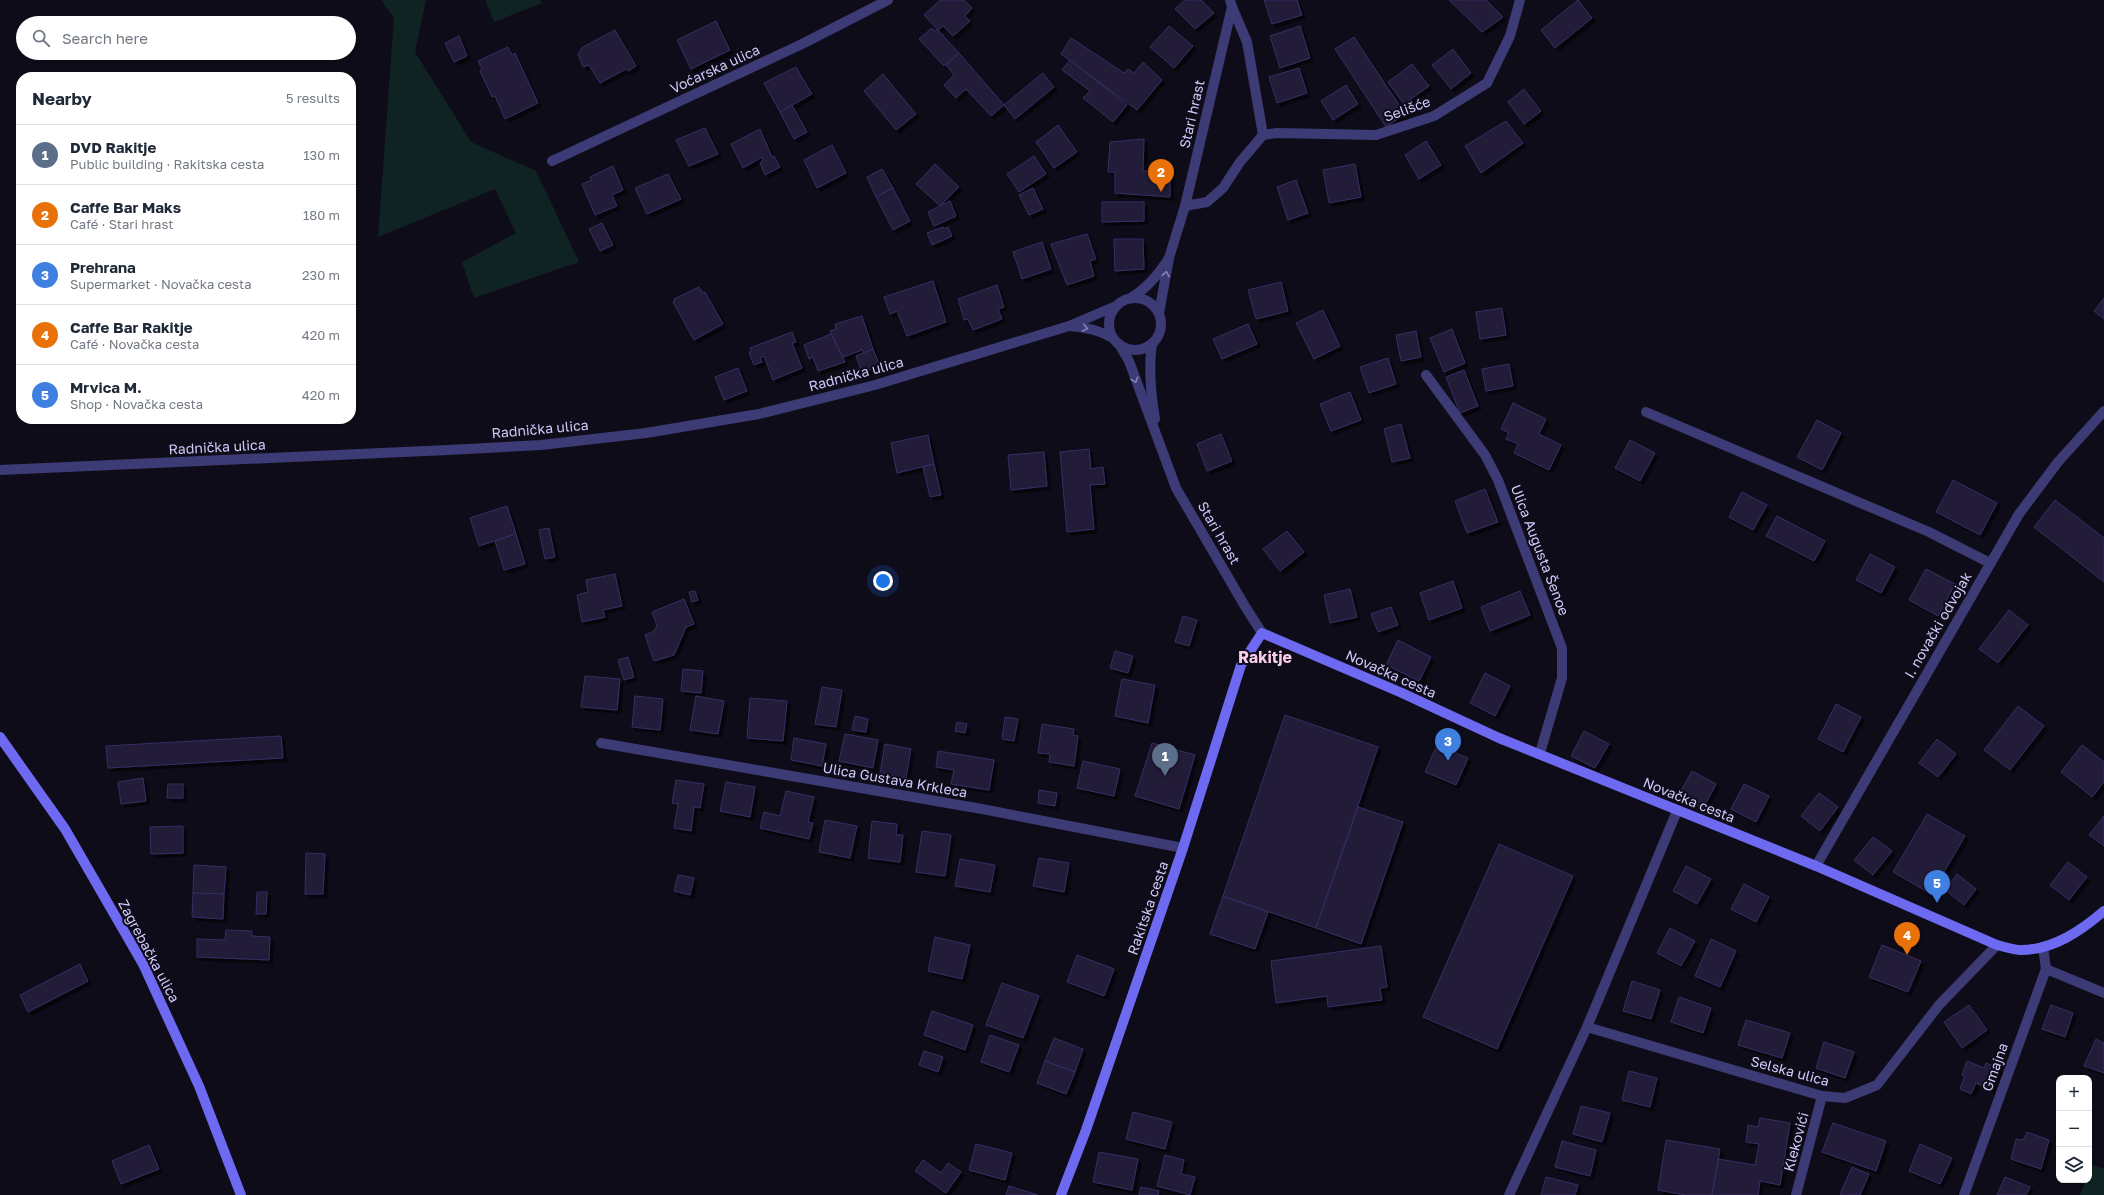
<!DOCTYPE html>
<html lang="en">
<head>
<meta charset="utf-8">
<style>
	:root { --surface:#fff; --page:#f2f2f3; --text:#1f2937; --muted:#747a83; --line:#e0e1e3; --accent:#7c3aed }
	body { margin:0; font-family:"Golos Text",sans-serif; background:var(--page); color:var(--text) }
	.controls { position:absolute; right:12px; bottom:12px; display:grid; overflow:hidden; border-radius:8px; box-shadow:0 1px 3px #0004 }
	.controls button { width:36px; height:36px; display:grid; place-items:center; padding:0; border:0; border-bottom:1px solid var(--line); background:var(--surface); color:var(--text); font:20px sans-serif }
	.you { position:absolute; left:883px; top:581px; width:14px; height:14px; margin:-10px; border:3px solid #fff; border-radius:50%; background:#1a73e8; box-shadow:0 0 0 6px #1a73e833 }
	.badge { display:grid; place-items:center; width:26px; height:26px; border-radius:50%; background:var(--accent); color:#fff; font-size:13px; font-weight:700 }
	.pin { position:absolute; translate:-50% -33px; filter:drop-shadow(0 1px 2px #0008) }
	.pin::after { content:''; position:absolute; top:21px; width:14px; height:12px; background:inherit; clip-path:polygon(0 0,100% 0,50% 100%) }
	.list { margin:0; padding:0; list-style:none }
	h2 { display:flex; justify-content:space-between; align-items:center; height:52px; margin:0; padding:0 16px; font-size:17px }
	h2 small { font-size:13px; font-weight:400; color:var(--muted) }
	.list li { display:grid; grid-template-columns:26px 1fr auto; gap:12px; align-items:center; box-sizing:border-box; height:60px; padding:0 16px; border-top:1px solid var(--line) }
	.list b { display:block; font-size:15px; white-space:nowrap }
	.list p { margin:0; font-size:13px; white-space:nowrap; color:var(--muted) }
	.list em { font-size:13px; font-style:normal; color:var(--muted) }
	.icon { flex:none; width:22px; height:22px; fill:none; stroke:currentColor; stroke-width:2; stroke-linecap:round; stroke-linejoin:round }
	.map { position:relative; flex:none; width:2104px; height:1195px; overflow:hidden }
	.search { position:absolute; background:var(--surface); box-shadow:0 1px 3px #0004; left:16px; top:16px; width:340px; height:44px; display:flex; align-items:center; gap:10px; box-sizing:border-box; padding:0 14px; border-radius:22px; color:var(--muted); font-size:15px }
	.panel { position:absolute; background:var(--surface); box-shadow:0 1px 3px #0004; left:16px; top:72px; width:340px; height:352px; border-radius:16px }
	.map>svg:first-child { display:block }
</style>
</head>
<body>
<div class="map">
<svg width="2104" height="1195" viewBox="0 0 2104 1195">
	<defs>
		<filter id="shadow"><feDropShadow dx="3.5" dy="3.5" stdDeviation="0" flood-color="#0009"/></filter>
	</defs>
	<rect width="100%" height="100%" fill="#0f0c1a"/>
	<!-- green -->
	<g fill="#102323">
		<path d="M381 0H426L415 52 471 142 536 171 579 262 474 298 462 262 516 233 495 189 378 237 394 18Z"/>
		<path d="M485 0H540L542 3 494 22Z"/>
		<path d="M2092 1165 2104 1169V1195H2080L2086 1180H2089Z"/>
	</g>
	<!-- building -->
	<g fill="#201a39" stroke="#382e63" filter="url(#shadow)">
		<path d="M940 0H964L972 8 965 16 970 21 953 36 943 26 938 30 924 15Z"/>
		<path d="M1185 0H1201L1214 13 1195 29 1175 9Z"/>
		<path d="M1264 0H1297L1302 15 1272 24Z"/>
		<path d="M1449 0H1486L1503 17 1482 32Z"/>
		<path d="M1578 0 1592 18 1555 48 1541 30Z"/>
		<path d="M716 21 730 50 691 69 677 40Z"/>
		<path d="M1169 26 1193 46 1174 68 1150 47Z"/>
		<path d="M1300 26 1310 58 1280 68 1270 36Z"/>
		<path d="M932 28 934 31 938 30 959 53 944 66 919 39Z"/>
		<path d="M615 30 636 66 628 71 626 69 600 83 589 65 583 67 578 54 583 47Z"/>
		<path d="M459 36 467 56 454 62 445 43Z"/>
		<path d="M1354 37 1405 114 1386 127 1335 49Z"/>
		<path d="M1071 38 1124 73 1128 69 1134 73 1143 62 1162 80 1137 110 1061 54Z"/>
		<path d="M508 47 512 55 515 53 538 103 505 119 495 96 492 97 480 71 482 69 478 61Z"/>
		<path d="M1453 49 1471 73 1451 89 1432 65Z"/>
		<path d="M959 53 1004 105 991 116 966 89 956 98 944 85 954 75 946 65Z"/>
		<path d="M1070 60 1127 105 1113 122 1083 98 1090 91 1062 70Z"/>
		<path d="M1412 64 1429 86 1404 104 1388 82Z"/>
		<path d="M796 67 812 94 780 112 764 83Z"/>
		<path d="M1299 68 1307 93 1277 103 1269 77Z"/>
		<path d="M1043 73 1054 87 1015 119 1004 105Z"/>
		<path d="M883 74 916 114 896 130 864 91Z"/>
		<path d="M1346 85 1358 104 1333 120 1321 101Z"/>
		<path d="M1524 89 1541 111 1524 124 1508 102Z"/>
		<path d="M792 105 807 132 794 139 780 112Z"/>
		<path d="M1506 121 1523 143 1481 173 1465 146Z"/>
		<path d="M1058 125 1077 152 1054 168 1036 142Z"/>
		<path d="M705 128 718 154 689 166 676 140Z"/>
		<path d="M760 129 772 157 774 156 780 167 765 175 760 163 763 160 762 157 743 168 731 144Z"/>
		<path d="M1144 139 1143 171H1153L1155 167 1165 166 1170 174V197L1115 193V172H1108L1110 142Z"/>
		<path d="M1426 141 1441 165 1419 179 1405 155Z"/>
		<path d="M832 145 846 173 817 188 804 160Z"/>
		<path d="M1034 156 1046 174 1019 192 1007 174Z"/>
		<path d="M935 164 959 187 940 206 916 184Z"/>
		<path d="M1355 164 1361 197 1329 203 1323 170Z"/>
		<path d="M613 166 623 190 612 195 617 206 595 215 582 184 592 180 590 177Z"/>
		<path d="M882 169 893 188 876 197 867 177Z"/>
		<path d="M668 174 681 199 647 214 635 188Z"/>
		<path d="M1296 180 1308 213 1288 220 1277 187Z"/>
		<path d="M893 188 910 221 893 230 876 197Z"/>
		<path d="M1033 188 1043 209 1029 215 1019 195Z"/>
		<path d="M950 201 956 216 934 226 928 212Z"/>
		<path d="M1102 202H1144V221L1102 222Z"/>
		<path d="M602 223 613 245 600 251 589 229Z"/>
		<path d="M943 227 944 229 948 227 952 236 932 245 927 233Z"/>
		<path d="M1087 234 1096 259 1090 261 1094 276 1067 285 1051 244Z"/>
		<path d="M1114 239H1143L1144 269 1115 271Z"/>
		<path d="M1042 242 1051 269 1022 279 1013 252Z"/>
		<path d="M933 281 946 322 907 336 897 311 890 314 884 297Z"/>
		<path d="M1281 282 1288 311 1256 319 1248 290Z"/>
		<path d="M997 285 1004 307 998 309 1002 319 973 330 968 319 964 320 958 299Z"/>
		<path d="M699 287 703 293 705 292 723 324 694 340 673 302 675 301 674 299Z"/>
		<path d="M2104 298V319L2094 311Z"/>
		<path d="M1502 308 1506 335 1480 339 1476 312Z"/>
		<path d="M1323 310 1340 346 1314 359 1296 323Z"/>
		<path d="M862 316 873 349 864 353 862 350 843 357 830 331 836 329 835 324Z"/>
		<path d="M1248 324 1257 344 1222 359 1213 339Z"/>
		<path d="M1452 329 1465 363 1444 372 1430 338Z"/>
		<path d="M1416 331 1421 357 1401 361 1396 335Z"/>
		<path d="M792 332 796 342 792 343 802 368 773 380 764 356 760 358 762 362 754 365 749 353 751 352 750 348Z"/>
		<path d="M831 334 845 362 818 371 813 357 809 359 804 345Z"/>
		<path d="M873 349 880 366 862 373 856 356Z"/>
		<path d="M1388 358 1396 384 1369 393 1360 367Z"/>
		<path d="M1509 364 1513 386 1486 391 1482 369Z"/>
		<path d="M738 368 747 391 724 400 715 377Z"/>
		<path d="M1464 370 1478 406 1460 413 1446 377Z"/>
		<path d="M1350 392 1361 420 1331 431 1320 404Z"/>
		<path d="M1513 403 1546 419 1539 434 1561 445 1549 470 1514 453 1518 444 1506 439 1509 433 1501 429Z"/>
		<path d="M1817 420 1841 433 1822 470 1797 457Z"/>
		<path d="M1401 424 1410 458 1392 462 1384 429Z"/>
		<path d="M1221 434 1232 461 1207 471 1197 444Z"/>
		<path d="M928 435 934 464 897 473 891 443Z"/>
		<path d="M1630 440 1655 453 1640 481 1615 468Z"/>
		<path d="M1089 449 1091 469 1103 467 1105 484 1090 485 1094 529 1067 532 1060 452Z"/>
		<path d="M1044 452 1047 486 1011 490 1008 455Z"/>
		<path d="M934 464 941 495 930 497 923 467Z"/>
		<path d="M1953 480 1997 503 1980 535 1936 512Z"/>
		<path d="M1485 489 1498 522 1467 533 1455 501Z"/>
		<path d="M1742 492 1767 505 1753 530 1729 517Z"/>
		<path d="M2055 500 2104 538V582L2034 527Z"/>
		<path d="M507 506 516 534 479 546 470 518Z"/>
		<path d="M1777 516 1825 541 1814 561 1766 536Z"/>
		<path d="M549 528 555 557 545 559 539 530Z"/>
		<path d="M1287 531 1304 552 1280 571 1263 549Z"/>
		<path d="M516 534 525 564 504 570 495 541Z"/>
		<path d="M1870 554 1895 567 1881 593 1856 580Z"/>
		<path d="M1926 569 1955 584 1938 616 1909 600Z"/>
		<path d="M615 574 622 606 603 610 605 617 582 622 577 595 588 592 586 580Z"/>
		<path d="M1453 581 1462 608 1429 620 1420 593Z"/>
		<path d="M1350 589 1357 617 1330 623 1324 595Z"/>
		<path d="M695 591 698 600 692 602 689 592Z"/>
		<path d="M1520 591 1530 615 1490 631 1481 607Z"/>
		<path d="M684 599 694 624 686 627 674 655 654 661 645 635 654 631 657 626 652 612Z"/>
		<path d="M1391 607 1398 625 1378 632 1371 614Z"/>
		<path d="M2009 610 2028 625 1998 663 1979 649Z"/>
		<path d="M1183 616 1197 620 1189 646 1175 642Z"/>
		<path d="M1398 640 1431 657 1419 681 1386 665Z"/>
		<path d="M1115 651 1133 656 1128 673 1110 668Z"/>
		<path d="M628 657 634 677 624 680 618 660Z"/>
		<path d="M683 669 703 671 701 693 681 691Z"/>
		<path d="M1485 673 1510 686 1495 716 1470 703Z"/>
		<path d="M585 676 620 679 617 710 581 707Z"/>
		<path d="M1122 679 1155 685 1148 723 1115 716Z"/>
		<path d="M822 687 842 690 836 727 815 724Z"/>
		<path d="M635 696 663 699 660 730 632 727Z"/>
		<path d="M696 696 724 701 718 734 690 730Z"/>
		<path d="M750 698 787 701 783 741 747 738Z"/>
		<path d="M1836 704 1861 717 1843 752 1818 739Z"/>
		<path d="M2018 706 2044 726 2010 770 1984 750Z"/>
		<path d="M1285 715 1378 747 1316 928 1223 896Z"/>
		<path d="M855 716 868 719 866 732 852 730Z"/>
		<path d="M1005 717 1018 719 1014 741 1002 739Z"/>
		<path d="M957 722 967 724 965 733 955 731Z"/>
		<path d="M1042 724 1074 729 1073 735 1078 736 1074 766 1049 762 1050 754 1038 753Z"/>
		<path d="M1584 731 1609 744 1595 768 1571 756Z"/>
		<path d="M845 734 878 740 873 768 839 761Z"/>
		<path d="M281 736 283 758 108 768 106 746Z"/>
		<path d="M794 738 826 744 822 766 791 760Z"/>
		<path d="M1937 739 1956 754 1938 777 1919 763Z"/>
		<path d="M1152 743 1195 755 1179 809 1135 796Z"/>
		<path d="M885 744 911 749 906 778 880 773Z"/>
		<path d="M1437 745 1468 758 1456 785 1425 772Z"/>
		<path d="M2082 745 2104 762V782L2092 797 2061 772Z"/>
		<path d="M938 751 994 760 989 790 951 784 954 770 936 767Z"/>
		<path d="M1083 761 1120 769 1114 796 1077 788Z"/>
		<path d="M1692 771 1716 784 1703 809 1678 796Z"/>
		<path d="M143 778 146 801 121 804 118 782Z"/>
		<path d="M676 780 704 784 700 808 694 807 691 831 674 828 678 804 672 803Z"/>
		<path d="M726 782 755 787 750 817 720 811Z"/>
		<path d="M168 784H183V798H167Z"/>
		<path d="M1744 784 1769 796 1756 822 1731 809Z"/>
		<path d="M1039 790 1057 793 1055 806 1038 803Z"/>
		<path d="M786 791 814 797 808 822 813 823 809 839 760 828 764 812 780 816Z"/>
		<path d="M1819 793 1838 807 1820 831 1801 816Z"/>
		<path d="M1358 807 1403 822 1361 944 1316 928Z"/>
		<path d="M1927 814 1965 836 1931 894 1893 872Z"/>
		<path d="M2104 816V846L2089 835Z"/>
		<path d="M825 820 857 826 850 858 819 852Z"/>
		<path d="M872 821 897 824 896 835H903L900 862 868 858Z"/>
		<path d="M183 826V853L151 854 150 827Z"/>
		<path d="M922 831 951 835 945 876 916 872Z"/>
		<path d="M1873 837 1892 851 1873 875 1854 860Z"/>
		<path d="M1499 844 1573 876 1497 1049 1423 1017Z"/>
		<path d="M306 853 325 854 323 894H305Z"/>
		<path d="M1039 858 1069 863 1064 892 1033 886Z"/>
		<path d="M960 859 995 865 990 892 955 886Z"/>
		<path d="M2068 862 2087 877 2069 900 2050 885Z"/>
		<path d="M194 865 226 867 224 894 193 893Z"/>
		<path d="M1686 866 1711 879 1697 904 1673 891Z"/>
		<path d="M1957 874 1976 889 1964 905 1945 890Z"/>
		<path d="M678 875 694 878 690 895 674 891Z"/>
		<path d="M1744 884 1769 897 1756 922 1731 909Z"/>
		<path d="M257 892H267L266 914H256Z"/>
		<path d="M193 893 224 894 223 919 192 917Z"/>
		<path d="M1223 896 1268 912 1255 949 1210 934Z"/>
		<path d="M1670 928 1695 941 1681 966 1657 953Z"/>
		<path d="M226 930 252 931V936L270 937 269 960 197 957V939L225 940Z"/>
		<path d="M935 937 970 945 962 979 928 971Z"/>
		<path d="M1711 939 1736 951 1720 987 1695 976Z"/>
		<path d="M1882 945 1921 961 1908 992 1869 977Z"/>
		<path d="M1381 946 1387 987 1380 988 1382 1000 1328 1007 1327 996 1276 1003 1271 961Z"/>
		<path d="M1077 955 1114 969 1104 996 1067 982Z"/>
		<path d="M80 964 88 981 28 1012 20 995Z"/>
		<path d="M1632 981 1660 990 1651 1019 1623 1011Z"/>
		<path d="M1002 983 1039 996 1023 1038 986 1025Z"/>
		<path d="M1679 997 1711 1008 1703 1033 1671 1022Z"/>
		<path d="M1969 1005 1987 1030 1962 1048 1944 1022Z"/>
		<path d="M2051 1005 2073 1013 2065 1037 2042 1029Z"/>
		<path d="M932 1011 973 1025 965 1050 924 1035Z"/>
		<path d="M1746 1020 1790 1033 1782 1058 1738 1045Z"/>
		<path d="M990 1035 1019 1045 1009 1072 981 1062Z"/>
		<path d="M1054 1038 1083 1049 1075 1072 1045 1061Z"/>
		<path d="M2096 1039 2104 1043V1073L2084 1066Z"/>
		<path d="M1824 1042 1854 1052 1845 1078 1816 1068Z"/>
		<path d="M924 1051 943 1057 938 1072 919 1065Z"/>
		<path d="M1045 1061 1075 1072 1066 1094 1037 1083Z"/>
		<path d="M1967 1061 1984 1068 1986 1063 2000 1069 1991 1090 1976 1083 1971 1094 1960 1089 1965 1076 1962 1075Z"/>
		<path d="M1629 1071 1657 1078 1650 1107 1622 1100Z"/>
		<path d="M1581 1106 1610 1113 1602 1142 1573 1134Z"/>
		<path d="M1133 1112 1172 1122 1165 1149 1126 1139Z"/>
		<path d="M1760 1118 1790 1123 1780 1185 1760 1181 1758 1195H1712L1718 1159 1755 1165 1759 1144 1746 1142 1748 1125 1758 1127Z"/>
		<path d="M1833 1123 1886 1141 1876 1171 1822 1152Z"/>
		<path d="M2027 1132 2049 1140 2041 1169 2011 1159 2016 1139 2023 1140Z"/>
		<path d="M1666 1140 1720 1149 1712 1195H1686L1658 1190Z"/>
		<path d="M1562 1141 1596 1150 1590 1176 1555 1167Z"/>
		<path d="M976 1144 1012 1153 1005 1180 969 1170Z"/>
		<path d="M1920 1144 1952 1158 1940 1184 1909 1171Z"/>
		<path d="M149 1145 159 1169 121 1184 112 1161Z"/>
		<path d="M1099 1152 1138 1159 1132 1190 1093 1182Z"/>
		<path d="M1165 1155 1184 1160 1181 1174 1195 1177 1190 1195 1157 1186Z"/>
		<path d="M923 1160 941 1173 948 1163 961 1172 946 1193 915 1171Z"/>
		<path d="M1852 1167 1869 1174 1860 1195H1842L1840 1194Z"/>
		<path d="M1546 1177 1578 1185 1575 1195H1541Z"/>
		<path d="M2005 1177 2030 1187 2026 1195H1997Z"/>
		<path d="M1009 1186 1038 1195H1006Z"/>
		<path d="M1141 1187 1159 1191 1158 1195H1139Z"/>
	</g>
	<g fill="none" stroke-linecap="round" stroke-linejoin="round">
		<!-- street -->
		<g stroke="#3d3b75" stroke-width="10">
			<path d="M1232 7 1247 42 1263 135"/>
			<path d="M552 161 802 44 888 0"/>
			<path d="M1185 206 1207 202 1223 188 1240 162 1263 135 1277 133 1376 135 1434 116 1487 83 1510 36 1520 0"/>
			<path d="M1169 258 1185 206 1232 7 1230 0"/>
			<path d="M1131 298C1148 287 1158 275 1169 258L1159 313"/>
			<circle cx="1135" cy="324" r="26"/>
			<path d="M1113 338C1099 330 1086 327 1069 326L1116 306"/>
			<path d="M1119 344 1129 361 1176 488 1246 608 1262 633"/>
			<path d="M1152 344C1148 369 1151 395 1155 419"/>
			<path d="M1426 375 1485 455 1498 480 1562 648V678L1540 753"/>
			<path d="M1646 412 1929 532 1990 563"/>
			<path d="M0 470 448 450 541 445 646 433 759 414 875 385 1069 326"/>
			<path d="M601 743 982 809 1183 848"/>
			<path d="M1816 866 2019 514 2058 462 2104 411"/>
			<path d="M2046 969 2104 993"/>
			<path d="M1587 1027 1822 1096 1845 1098 1877 1085 1939 1005 1997 945"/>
			<path d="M1509 1195 1587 1027 1677 811"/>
			<path d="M1796 1195 1822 1096"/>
			<path d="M1964 1195 2046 969 2043 947"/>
		</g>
		<!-- secondary -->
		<g stroke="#6d6af1" stroke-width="10">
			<path d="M0 737 65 829 143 964 199 1086 241 1195"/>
			<path d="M1061 1195 1086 1130 1183 848 1241 665 1262 633 1402 693 1499 738 1816 866 1997 945C2005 947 2014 950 2021 950 2053 950 2081 931 2104 911"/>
		</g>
	</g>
	<!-- one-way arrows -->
	<defs><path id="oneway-chevron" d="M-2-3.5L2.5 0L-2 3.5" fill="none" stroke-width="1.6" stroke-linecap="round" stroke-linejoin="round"/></defs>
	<g stroke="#8682b8">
		<use href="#oneway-chevron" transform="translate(1166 274) rotate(-80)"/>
		<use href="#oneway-chevron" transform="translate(1085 328) rotate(10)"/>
		<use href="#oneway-chevron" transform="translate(1135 380) rotate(71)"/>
	</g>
	<g text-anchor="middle" stroke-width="4" stroke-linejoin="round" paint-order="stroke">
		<!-- street labels -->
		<g font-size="14" fill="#cfcafa" stroke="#0f0c1a">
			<text transform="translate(715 69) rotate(-25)" y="5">Voćarska ulica</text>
			<text transform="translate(1407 109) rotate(-20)" y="5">Selišće</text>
			<text transform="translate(1192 114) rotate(-77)" y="5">Stari hrast</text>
			<text transform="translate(856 374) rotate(-15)" y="5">Radnička ulica</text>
			<text transform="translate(540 429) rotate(-5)" y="5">Radnička ulica</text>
			<text transform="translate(217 447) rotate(-3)" y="5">Radnička ulica</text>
			<text transform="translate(1219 533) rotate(60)" y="5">Stari hrast</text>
			<text transform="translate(1540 550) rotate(69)" y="5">Ulica Augusta Šenoe</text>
			<text transform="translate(1938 625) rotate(-60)" y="5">I. novački odvojak</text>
			<text transform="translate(1391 674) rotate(24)" y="5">Novačka cesta</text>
			<text transform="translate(895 780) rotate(10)" y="5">Ulica Gustava Krkleca</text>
			<text transform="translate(1689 800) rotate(22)" y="5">Novačka cesta</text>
			<text transform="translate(1148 908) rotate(-71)" y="5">Rakitska cesta</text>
			<text transform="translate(149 951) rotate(62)" y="5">Zagrebačka ulica</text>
			<text transform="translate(1995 1067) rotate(-70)" y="5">Gmajna</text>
			<text transform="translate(1790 1071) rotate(15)" y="5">Selska ulica</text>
			<text transform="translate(1796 1142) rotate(-75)" y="5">Klekovići</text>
		</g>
		<!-- quarter labels -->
		<g font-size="16" font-weight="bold" fill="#faccea" stroke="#0f0c1a">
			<text x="1265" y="663">Rakitje</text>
		</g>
	</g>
</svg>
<div class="controls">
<button>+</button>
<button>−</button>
<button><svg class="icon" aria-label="layers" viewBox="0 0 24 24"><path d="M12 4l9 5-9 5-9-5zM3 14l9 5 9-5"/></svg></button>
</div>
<div class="you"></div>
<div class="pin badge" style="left:1165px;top:776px;background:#5c6f8a">1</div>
<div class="pin badge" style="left:1161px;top:192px;background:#e8710a">2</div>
<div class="pin badge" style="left:1448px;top:761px;background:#3f7fe0">3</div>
<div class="pin badge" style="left:1907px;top:955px;background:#e8710a">4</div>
<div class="pin badge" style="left:1937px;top:903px;background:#3f7fe0">5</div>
<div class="search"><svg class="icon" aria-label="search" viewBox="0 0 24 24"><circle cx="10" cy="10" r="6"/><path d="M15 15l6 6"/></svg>Search here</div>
<section class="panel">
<h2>Nearby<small>5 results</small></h2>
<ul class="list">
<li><span class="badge" style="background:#5c6f8a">1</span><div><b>DVD Rakitje</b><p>Public building · Rakitska cesta</p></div><em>130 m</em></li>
<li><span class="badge" style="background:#e8710a">2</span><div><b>Caffe Bar Maks</b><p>Café · Stari hrast</p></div><em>180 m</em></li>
<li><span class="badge" style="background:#3f7fe0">3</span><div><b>Prehrana</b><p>Supermarket · Novačka cesta</p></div><em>230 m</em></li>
<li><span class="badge" style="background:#e8710a">4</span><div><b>Caffe Bar Rakitje</b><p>Café · Novačka cesta</p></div><em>420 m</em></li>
<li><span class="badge" style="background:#3f7fe0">5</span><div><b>Mrvica M.</b><p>Shop · Novačka cesta</p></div><em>420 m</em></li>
</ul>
</section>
</div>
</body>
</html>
